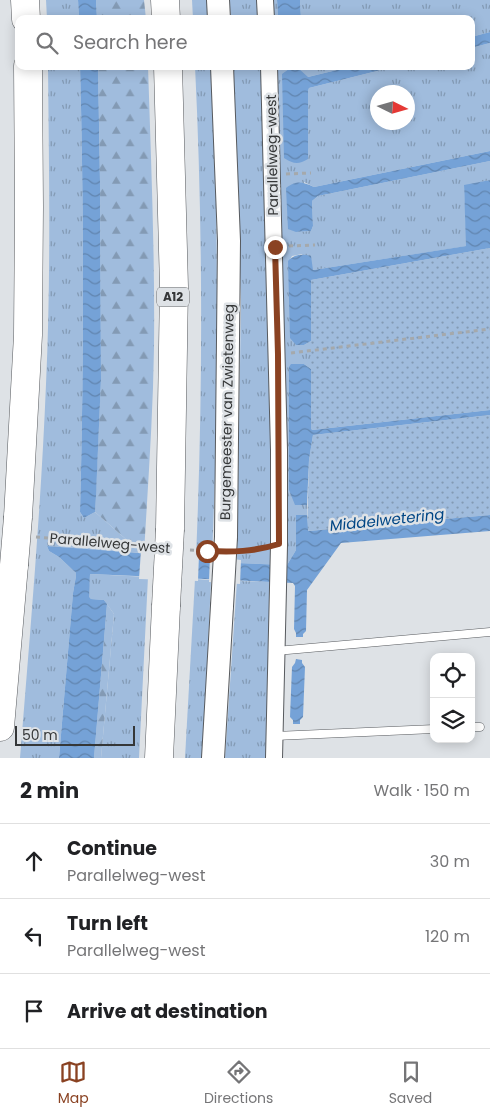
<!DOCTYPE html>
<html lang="en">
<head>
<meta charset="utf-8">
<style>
	:root { --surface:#fff; --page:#f2f2f2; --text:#202124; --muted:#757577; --line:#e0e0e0; --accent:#8a4222 }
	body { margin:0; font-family:Poppins,sans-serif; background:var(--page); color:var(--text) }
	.controls { position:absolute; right:15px; bottom:15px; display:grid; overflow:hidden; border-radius:10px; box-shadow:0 2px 12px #0003 }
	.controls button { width:45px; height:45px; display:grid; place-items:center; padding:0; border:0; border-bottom:1px solid var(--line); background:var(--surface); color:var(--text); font:25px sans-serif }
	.compass { position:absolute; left:370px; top:85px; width:45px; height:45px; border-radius:50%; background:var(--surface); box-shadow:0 2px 12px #0003; rotate:95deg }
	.scale { position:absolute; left:15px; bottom:12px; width:120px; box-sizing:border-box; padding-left:5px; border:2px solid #353738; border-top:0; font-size:14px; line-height:18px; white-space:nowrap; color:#353738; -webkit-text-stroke:4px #dee2e6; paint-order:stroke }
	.stop { position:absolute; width:15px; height:15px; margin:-11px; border:4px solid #8a4222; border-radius:50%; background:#fff }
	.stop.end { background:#8a4222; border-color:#fff; box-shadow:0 1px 5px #0008 }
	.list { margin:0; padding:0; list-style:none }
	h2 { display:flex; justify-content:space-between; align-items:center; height:65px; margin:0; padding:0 20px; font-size:21px }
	h2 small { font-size:16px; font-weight:400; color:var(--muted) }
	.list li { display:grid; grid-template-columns:32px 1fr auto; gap:15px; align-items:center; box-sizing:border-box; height:75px; padding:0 20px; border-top:1px solid var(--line) }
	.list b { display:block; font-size:19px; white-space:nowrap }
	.list p { margin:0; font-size:16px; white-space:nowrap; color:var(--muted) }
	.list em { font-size:16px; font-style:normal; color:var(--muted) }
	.icon { flex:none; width:28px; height:28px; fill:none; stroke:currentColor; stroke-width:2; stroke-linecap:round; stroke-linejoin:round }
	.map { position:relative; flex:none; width:490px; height:758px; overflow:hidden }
	.search { position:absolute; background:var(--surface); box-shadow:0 2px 12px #0003; left:15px; right:15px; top:15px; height:55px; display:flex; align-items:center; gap:12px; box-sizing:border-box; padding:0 18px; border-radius:10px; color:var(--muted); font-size:19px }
	.sheet { height:290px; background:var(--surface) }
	nav { display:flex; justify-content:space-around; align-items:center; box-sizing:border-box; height:70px; border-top:1px solid var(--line); background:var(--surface); font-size:14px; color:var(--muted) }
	nav a { display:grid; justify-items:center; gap:2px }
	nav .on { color:var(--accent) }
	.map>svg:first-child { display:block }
</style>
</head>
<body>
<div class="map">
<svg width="490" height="758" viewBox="0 0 490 758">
	<defs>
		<pattern id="grass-tufts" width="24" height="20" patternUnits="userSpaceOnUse" patternTransform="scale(1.25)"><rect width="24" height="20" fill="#a0bcdd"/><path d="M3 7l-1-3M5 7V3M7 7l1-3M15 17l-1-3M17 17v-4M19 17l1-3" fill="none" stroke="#839ab4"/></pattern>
		<pattern id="forest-firs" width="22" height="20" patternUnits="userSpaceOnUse" patternTransform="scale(1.25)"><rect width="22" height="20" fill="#a0bcdd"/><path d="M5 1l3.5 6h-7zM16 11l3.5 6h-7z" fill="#839ab4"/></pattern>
		<pattern id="garden-dots" width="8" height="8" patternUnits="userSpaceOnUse" patternTransform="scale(1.25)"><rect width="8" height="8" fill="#a0bcdd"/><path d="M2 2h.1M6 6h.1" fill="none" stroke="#839ab4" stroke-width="1.8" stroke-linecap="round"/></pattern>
		<pattern id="water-waves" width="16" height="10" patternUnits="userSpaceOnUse" patternTransform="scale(1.25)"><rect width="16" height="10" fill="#75a2d7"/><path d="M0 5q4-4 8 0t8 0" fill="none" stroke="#6185af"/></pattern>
	</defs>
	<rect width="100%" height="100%" fill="#dee2e6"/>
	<!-- grass -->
	<g fill="url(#grass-tufts)" fill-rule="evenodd">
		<path d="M46 0H78L79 19H47Z"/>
		<path d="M192 0H208L209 19H193Z"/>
		<path d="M229 0H277L278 19H231Z"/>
		<path d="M300 0H490V32L471 37V19H301Z"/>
		<path d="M490 43V151L314 187 304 182 296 232 311 231 313 226 312 201 318 196 490 161V180L464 186 467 246 313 270 302 254 292 256 289 261 304 345 311 341V369L304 364 295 505H307V515H296V550L287 565 237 563 241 301 233 66H353L308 77V91L309 88 397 66H471V48ZM378 92H408V122H378Z"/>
		<path d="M48 66H80C84 215 84 363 80 512L84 518 95 512 128 541V552L47 546 49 551 59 557 76 573V576L73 593 59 758H20C30 633 41 509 46 384 51 278 49 172 48 66Z"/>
		<path d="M195 66H211L216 176 218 395 212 559 196 557C203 394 203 230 195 66Z"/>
		<path d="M90 574 148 577 139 758H101L114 614 104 600 91 599 88 597Z"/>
		<path d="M195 579 211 580 204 740 203 758H185Z"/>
		<path d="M237 581 270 582 266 758H225Z"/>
	</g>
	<!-- forest -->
	<g fill="url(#forest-firs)">
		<path d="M96 0H144L146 19H97Z"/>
		<path d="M98 66H148C151 160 155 254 154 348 153 416 148 484 144 553L128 552V541L95 512 101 379 100 182Z"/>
		<path d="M107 604 114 614 101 758H94Z"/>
	</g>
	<!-- garden -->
	<g fill="url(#garden-dots)">
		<path d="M490 248V410L312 430 311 428V280Z"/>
		<path d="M490 415V515L307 531 309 460 313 435Z"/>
	</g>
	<!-- water -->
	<g fill="url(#water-waves)">
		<path d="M78 0H96L97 19H79Z"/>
		<path d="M277 0H300L301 19H278Z"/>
		<path d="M490 32V43L471 48V37Z"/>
		<path d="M80 66H98L100 182 101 379 96 496 95 512 84 518 80 512C84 363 84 215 80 66Z"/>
		<path d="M353 66H397L309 88 308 91V159C298 165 294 164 284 158L282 74 289 69 298 68 308 77Z"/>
		<path d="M490 151V161L318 196 312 201 313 226 311 231 296 232 288 229 286 188C297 180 302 182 314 187Z"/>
		<path d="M490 180V248L311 280V341L304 345H296L290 338 288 261C295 254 302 254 311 256L313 270 466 246 464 185Z"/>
		<path d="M291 364H304L311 369V428L312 430 490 410V415L313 435 309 460 307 505H295L289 490V367Z"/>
		<path d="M296 515H307L308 531 490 515V531L341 543 307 590 306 631 303 634V637H296V633L294 629 295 586 293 583 90 574 89 597 91 599 104 600 107 604 94 758H59L73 593 76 576V573L59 557 49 551 47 546 220 559 237 563 287 565 296 550Z"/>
		<path d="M296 659 302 660V663L305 667 303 717 300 720V724H293V720L290 717 292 667 295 663Z"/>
	</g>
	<!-- pier -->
	<g fill="#dee2e6">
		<path d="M141 550 199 555 198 581 139 579Z"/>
		<path d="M210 556 241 560 240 584 209 582Z"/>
	</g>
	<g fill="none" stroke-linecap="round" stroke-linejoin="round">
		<!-- lane casing -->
		<g stroke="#575a5e" stroke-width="9">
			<g id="lane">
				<path d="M276 651 490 632"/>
				<path d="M471 727H480"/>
				<path d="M275 736 434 729"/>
			</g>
		</g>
		<!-- street casing -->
		<g stroke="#575a5e" stroke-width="18">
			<g id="street">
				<path d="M265 0 266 19"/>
				<path d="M269 66 279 450V545L274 758"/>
			</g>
		</g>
		<!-- secondary casing -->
		<g stroke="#575a5e" stroke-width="24">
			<g id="secondary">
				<path d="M218 0 219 19"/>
				<path d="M222 66 229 241 226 537"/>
				<path d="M213 758 222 606"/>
			</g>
		</g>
		<!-- highway casing -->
		<g stroke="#575a5e" stroke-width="29">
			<g id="highway">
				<path d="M25 0 26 19"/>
				<path d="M165 0 166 19"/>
				<path d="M168 66 174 287 170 529"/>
				<path d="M18 517 28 335 29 207 28 66"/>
				<path d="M0 727 14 565"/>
				<path d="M159 758 166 606"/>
			</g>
		</g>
		<!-- path -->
		<g stroke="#a5a9ac" stroke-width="3" stroke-dasharray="4 4" stroke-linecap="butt">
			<path d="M286 174 311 173"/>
			<path d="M289 246 315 245"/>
			<path d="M291 353 490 329"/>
			<path d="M36 537 149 546"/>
			<path d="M190 550 206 551"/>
			<path d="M242 552 263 549"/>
		</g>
		<!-- lane -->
		<use href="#lane" stroke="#fff" stroke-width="8"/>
		<!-- street -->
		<use href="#street" stroke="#fff" stroke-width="16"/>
		<!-- secondary -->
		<use href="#secondary" stroke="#fff" stroke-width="22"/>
		<!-- highway -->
		<use href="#highway" stroke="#fff" stroke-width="28"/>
		<!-- secondary-bridge casing -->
		<g stroke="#575a5e" stroke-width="24" stroke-linecap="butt">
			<path id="secondary-bridge" d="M222 606 226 537"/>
		</g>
		<!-- highway-bridge casing -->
		<g stroke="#575a5e" stroke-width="29" stroke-linecap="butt">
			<g id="highway-bridge">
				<path d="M14 565 18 517"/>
				<path d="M166 606 170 529"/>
			</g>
		</g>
		<!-- secondary-bridge -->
		<use href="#secondary-bridge" stroke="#fff" stroke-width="22"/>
		<!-- highway-bridge -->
		<use href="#highway-bridge" stroke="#fff" stroke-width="28"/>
	</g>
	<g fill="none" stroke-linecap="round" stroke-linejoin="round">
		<!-- route -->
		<path stroke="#8a4222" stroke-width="6" d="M207 551C233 552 253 552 279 544L278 354 275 247"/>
	</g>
	<g text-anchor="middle" stroke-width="5" stroke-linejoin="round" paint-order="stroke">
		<!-- shield labels -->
		<rect fill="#dee2e6" stroke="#686a6c" stroke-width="1" x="157" y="287.5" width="32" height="19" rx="4"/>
		<g font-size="12" font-weight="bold" fill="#353738">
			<text x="173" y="301">A12</text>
		</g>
		<!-- street labels -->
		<g font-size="14" fill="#353738" stroke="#dee2e6">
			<text transform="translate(272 155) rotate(-91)" y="5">Parallelweg-west</text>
			<text transform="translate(227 412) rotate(-89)" y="5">Burgemeester van Zwietenweg</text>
			<text transform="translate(110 543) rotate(5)" y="5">Parallelweg-west</text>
		</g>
		<!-- water labels -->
		<g font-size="15" font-style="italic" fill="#004685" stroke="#dee2e6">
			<text transform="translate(387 520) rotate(-6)" y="5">Middelwetering</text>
		</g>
	</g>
</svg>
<div class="controls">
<button><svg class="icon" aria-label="locate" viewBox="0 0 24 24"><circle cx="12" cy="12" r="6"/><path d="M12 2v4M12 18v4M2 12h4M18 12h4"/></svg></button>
<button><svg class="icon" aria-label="layers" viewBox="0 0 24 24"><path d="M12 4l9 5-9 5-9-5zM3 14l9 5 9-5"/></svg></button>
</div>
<svg class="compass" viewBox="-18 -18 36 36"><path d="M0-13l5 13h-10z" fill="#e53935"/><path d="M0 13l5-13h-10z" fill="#757577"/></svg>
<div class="scale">50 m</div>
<div class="stop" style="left:207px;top:551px"></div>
<div class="stop end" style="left:275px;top:247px"></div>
<div class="search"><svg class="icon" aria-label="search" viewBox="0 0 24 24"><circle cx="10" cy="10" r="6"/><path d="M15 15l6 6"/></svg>Search here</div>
</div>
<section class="sheet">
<h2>2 min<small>Walk · 150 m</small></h2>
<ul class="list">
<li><svg class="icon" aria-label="ahead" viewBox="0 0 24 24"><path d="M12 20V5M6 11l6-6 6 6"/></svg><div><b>Continue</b><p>Parallelweg-west</p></div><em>30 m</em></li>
<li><svg class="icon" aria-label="left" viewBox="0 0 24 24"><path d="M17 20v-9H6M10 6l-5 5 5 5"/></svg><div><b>Turn left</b><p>Parallelweg-west</p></div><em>120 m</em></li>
<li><svg class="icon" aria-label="arrive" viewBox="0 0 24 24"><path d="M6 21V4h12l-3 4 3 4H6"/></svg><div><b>Arrive at destination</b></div></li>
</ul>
</section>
<nav>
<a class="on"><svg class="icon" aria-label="map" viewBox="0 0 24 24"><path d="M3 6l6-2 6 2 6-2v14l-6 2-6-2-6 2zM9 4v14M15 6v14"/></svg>Map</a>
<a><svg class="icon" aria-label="directions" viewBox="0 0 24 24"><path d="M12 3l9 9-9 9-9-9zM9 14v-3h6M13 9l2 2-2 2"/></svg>Directions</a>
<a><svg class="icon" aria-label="saved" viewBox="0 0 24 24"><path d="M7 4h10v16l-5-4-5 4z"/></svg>Saved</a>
</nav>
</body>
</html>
